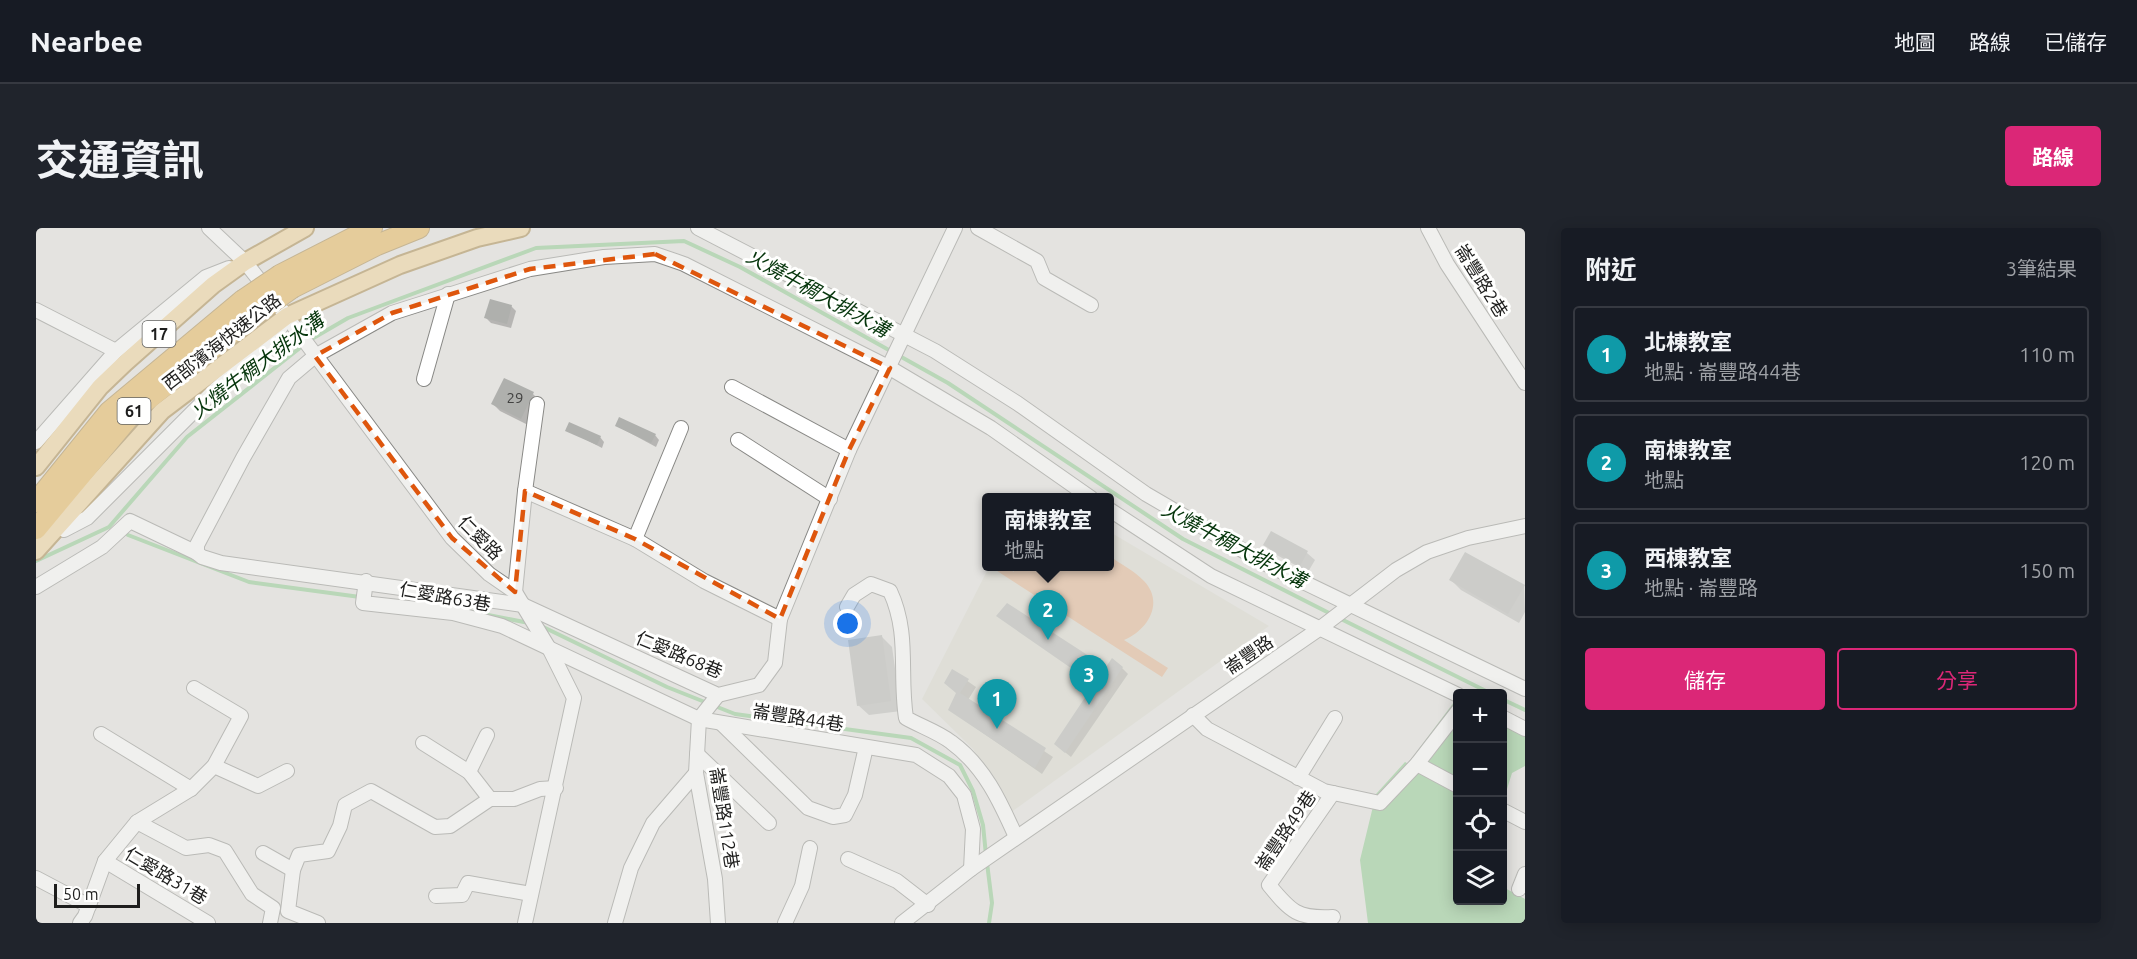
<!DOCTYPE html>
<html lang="zh-TW">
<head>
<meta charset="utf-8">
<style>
	:root { --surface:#171b24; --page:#20242c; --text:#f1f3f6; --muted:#9ea1a6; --line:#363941; --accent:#db2777 }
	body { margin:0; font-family:Ubuntu,"Noto Sans TC",sans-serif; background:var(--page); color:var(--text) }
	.controls { position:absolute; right:18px; bottom:18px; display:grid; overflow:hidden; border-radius:6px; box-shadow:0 3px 15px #0003 }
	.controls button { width:54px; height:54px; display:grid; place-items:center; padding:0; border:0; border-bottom:2px solid var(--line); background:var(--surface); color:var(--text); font:30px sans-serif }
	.scale { position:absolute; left:18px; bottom:15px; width:86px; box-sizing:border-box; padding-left:6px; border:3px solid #1e1e1d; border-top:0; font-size:16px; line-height:21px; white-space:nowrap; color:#1e1e1d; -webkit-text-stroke:4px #fffffe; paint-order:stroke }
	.you { position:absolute; left:812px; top:396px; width:21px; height:21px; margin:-15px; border:4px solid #fff; border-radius:50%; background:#1a73e8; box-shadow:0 0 0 9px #1a73e833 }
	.badge { display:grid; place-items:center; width:39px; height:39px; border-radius:50%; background:var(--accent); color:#fff; font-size:20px; font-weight:700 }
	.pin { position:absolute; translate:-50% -50px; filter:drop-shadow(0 2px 3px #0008) }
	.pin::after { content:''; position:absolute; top:32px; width:21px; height:18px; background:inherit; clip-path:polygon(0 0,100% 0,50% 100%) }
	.popup { position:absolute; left:946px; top:265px; width:132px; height:78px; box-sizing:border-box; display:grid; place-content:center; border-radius:6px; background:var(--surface); filter:drop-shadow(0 2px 4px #0005); font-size:20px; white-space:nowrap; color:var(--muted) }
	.popup b { font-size:22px; color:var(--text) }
	.popup::after { content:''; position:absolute; left:50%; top:100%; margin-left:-12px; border:12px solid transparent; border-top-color:var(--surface) }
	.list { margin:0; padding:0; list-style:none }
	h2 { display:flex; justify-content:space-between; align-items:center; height:78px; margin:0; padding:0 24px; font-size:26px }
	h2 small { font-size:20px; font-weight:400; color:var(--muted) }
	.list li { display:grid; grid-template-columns:39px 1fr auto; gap:18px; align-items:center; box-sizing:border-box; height:96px; margin:0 12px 12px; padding:0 12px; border:2px solid var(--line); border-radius:6px }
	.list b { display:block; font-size:22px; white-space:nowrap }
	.list p { margin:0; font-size:20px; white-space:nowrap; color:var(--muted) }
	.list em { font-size:20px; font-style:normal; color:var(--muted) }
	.actions { display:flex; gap:12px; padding:18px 24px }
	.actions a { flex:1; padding:14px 0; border:2px solid var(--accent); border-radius:6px; text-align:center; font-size:21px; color:var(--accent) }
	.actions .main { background:var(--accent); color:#fff }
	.icon { flex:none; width:33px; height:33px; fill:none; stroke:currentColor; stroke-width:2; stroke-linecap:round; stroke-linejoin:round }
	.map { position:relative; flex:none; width:1489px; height:695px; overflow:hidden; border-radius:6px }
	header { display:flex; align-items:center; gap:36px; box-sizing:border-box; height:84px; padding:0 30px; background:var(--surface); border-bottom:2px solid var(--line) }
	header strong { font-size:28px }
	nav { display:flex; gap:33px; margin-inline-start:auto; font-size:21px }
	.intro { display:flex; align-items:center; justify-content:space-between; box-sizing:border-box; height:144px; padding:0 36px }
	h1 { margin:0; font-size:42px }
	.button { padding:15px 27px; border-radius:6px; background:var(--accent); color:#fff; font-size:21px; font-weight:700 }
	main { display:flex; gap:36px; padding:0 36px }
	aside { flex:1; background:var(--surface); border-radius:6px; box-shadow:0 3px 15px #0003 }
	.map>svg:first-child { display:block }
</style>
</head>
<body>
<header>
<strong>Nearbee</strong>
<nav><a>地圖</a><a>路線</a><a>已儲存</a></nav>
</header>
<div class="intro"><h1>交通資訊</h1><a class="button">路線</a></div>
<main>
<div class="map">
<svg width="1489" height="695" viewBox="0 0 1489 695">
	<rect width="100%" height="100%" fill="#e4e3e0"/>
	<!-- built -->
	<path fill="#d9d8cd" d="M1074 304 1233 398 974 585 937 521 886 471 953 339 1074 338Z"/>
	<!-- green -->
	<path fill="#e2ae86" d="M1074 328C1084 336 1099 343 1108 353 1129 375 1111 403 1088 412L1132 440 1126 449 958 341 970 339 978 344 976 339 1074 338Z"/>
	<!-- water -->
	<g fill="#86c787">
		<path d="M1421 470V552L1376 530Z"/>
		<path d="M1467 491 1489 503V538L1476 545 1467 574Z"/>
		<path d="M1369 534 1421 562 1422 672H1466L1467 649 1471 652 1467 659 1489 671V695H1332L1324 632 1340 566Z"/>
	</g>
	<!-- shadow -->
	<g fill="#0003">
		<path d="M475 78 480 83 475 100 455 95 450 90Z"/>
		<path d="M497 166 504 173 492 197 464 183 457 176Z"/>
		<path d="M581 198 619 207 623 212 620 219Z"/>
		<path d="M531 202 564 209 568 214 566 220Z"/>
		<path d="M1236 305 1271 325 1279 332 1272 344 1237 325 1229 317Z"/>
		<path d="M1415 352 1488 358 1489 384 1483 395 1425 362Z"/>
		<path d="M846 409 856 419 865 483 833 487 822 477Z"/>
		<path d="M1086 440 1092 446 1035 529 1025 521 1060 457 1070 441Z"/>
		<path d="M917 443 940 459 932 472 1017 529 1006 546 914 482 921 466Z"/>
	</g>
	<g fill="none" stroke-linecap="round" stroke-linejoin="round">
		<!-- stream -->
		<g stroke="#86c787" stroke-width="4">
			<path d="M92 307 213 354 324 369"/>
			<path d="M0 333 73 299 151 209 274 112 312 90 500 20 648 13 704 39 912 155 1147 311 1297 387"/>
			<path d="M432 383 493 395"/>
			<path d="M1303 390 1456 466"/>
			<path d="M503 397 631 459 699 486 875 510 924 537 937 563 947 597 950 627"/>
			<path d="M1466 471 1489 482"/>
			<path d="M951 635 956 675 953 695"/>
		</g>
	</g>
	<!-- building -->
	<g fill="#afb0ad">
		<path d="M454 71 476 77 471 96 448 90Z"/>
		<path d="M468 150 498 164 485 191 455 176Z"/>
		<path d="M583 189 620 206 615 215 579 198Z"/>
		<path d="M533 194 565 208 561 217 529 203Z"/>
		<path d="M1235 303 1272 323 1264 338 1227 317Z"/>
		<path d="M1429 324 1489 357 1472 386 1413 352Z"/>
		<path d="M971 375 1070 439 1076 430 1087 439 1029 525 1018 516 1058 456 960 388Z"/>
		<path d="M846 407 855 473 821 478 812 412Z"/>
		<path d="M916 441 933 451 924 465 1010 520 999 540 912 482 920 465 908 455Z"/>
	</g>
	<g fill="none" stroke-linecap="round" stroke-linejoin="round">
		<!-- minor casing -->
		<g stroke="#888885" stroke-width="16">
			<g id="minor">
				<path d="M173 0 209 34 232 63"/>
				<path d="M662 0 899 123 981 175 1110 266 1230 336 1489 461"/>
				<path d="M942 0 1001 33 1008 50 1055 77"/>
				<path d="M1392 0 1411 36 1489 155"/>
				<path d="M245 81 416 310 453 346 479 364 514 422 538 470 489 695"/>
				<path d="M0 82 80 123"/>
				<path d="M388 151 412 66"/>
				<path d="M696 159 813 222"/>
				<path d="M702 212 794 271"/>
				<path d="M0 214 80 123 170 49 193 40"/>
				<path d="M489 263 599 311 668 353 744 391 813 222 919 0"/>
				<path d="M1074 282 1175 348 1422 467"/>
				<path d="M28 302 51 290 181 160 237 112 249 92"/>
				<path d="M599 311 645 200"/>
				<path d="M330 353 327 375 417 385 466 398 663 491 880 527 913 548 928 567 937 601 935 641"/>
				<path d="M0 359 66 319 94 293 161 325"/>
				<path d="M479 364 489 263 501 176"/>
				<path d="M811 379 818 367 835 356 854 363C874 406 863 445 870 490 884 498 902 504 915 514 948 538 964 573 980 609"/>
				<path d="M744 391 739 435 723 457 682 467 487 377 185 335 166 329 161 325V317L207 230 253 150 279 128 356 85 494 41 568 29 619 26 648 36 854 140 955 200 1055 270"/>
				<path d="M1157 487 1171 501 1288 563 1344 575 1381 536 1422 483"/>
				<path d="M1466 489 1489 501"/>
				<path d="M686 496 772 580 797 589 809 587 819 567 830 519"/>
				<path d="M65 506 155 561"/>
				<path d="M387 515 433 544 454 571"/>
				<path d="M661 526 733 595"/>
				<path d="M1381 536 1422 558"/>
				<path d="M178 538 222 558 251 543"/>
				<path d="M433 544 451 507"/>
				<path d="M1262 550 1299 490"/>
				<path d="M1297 565 1233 657C1255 684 1262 691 1297 689"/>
				<path d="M1466 582 1489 594"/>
				<path d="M101 594 155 561 178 538 205 488 158 460"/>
				<path d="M227 625 257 642"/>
				<path d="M812 631 861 653 892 677"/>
				<path d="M69 633 172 695"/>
				<path d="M0 650 53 678"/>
				<path d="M1483 661 1489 646"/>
				<path d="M400 668 426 667 432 655 495 666"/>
				<path d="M44 695 49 688 69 633 101 594 150 620 173 617 189 623 216 666 237 680 234 695"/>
				<path d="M282 695 252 683 257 642 263 627 292 623 304 598 309 577 335 563 399 599 414 598 454 571H478L504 561 520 560"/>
				<path d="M579 695 595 640 617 595 660 545"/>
				<path d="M682 695 679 651 660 545 663 491 682 467"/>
				<path d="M749 695 766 658 774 620"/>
				<path d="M866 695 935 641 1283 401 1360 342 1391 324 1432 310 1489 298"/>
			</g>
		</g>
		<!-- major casing -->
		<g stroke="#a17d39" stroke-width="20">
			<g id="major">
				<path d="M0 239 64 159 89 135 177 57 209 34 269 0"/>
				<path d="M0 323 126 183 251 88 364 37 441 10 485 0"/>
			</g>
		</g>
		<!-- highway casing -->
		<g stroke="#a17d39" stroke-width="22">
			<g id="highway">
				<path d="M244 47 336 0"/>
				<path d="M256 60 341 17 383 0"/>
				<path d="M0 274 73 184 207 72"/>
				<path d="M0 301 100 181 218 87"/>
			</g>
		</g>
		<!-- minor -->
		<use href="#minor" stroke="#fff" stroke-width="14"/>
		<!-- major -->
		<use href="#major" stroke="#f1d091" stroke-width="16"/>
		<!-- highway -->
		<use href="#highway" stroke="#e7b048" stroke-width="20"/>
		<!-- highway-bridge casing -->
		<g stroke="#a17d39" stroke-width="22" stroke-linecap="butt">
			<g id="highway-bridge">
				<path d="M207 72 244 47"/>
				<path d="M218 87 256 60"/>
			</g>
		</g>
		<!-- highway-bridge -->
		<use href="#highway-bridge" stroke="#e7b048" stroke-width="20"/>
	</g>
	<!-- marked area -->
	<path d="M0 0H1489V695H0ZM619 26 854 140 813 222 744 391 599 311 489 263 479 364 416 310 279 128 356 85 494 41Z" fill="#e4e3e0" fill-opacity=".55" fill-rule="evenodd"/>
	<path fill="none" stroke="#de560d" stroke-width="4.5" stroke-dasharray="12 8" stroke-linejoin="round" d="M619 26 854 140 813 222 744 391 599 311 489 263 479 364 416 310 279 128 356 85 494 41Z"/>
	<g text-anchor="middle" stroke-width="6" stroke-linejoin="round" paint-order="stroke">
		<!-- number labels -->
		<g font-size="15" fill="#424241">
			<text x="479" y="175">29</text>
		</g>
		<!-- shield labels -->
		<g fill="#fffffe" stroke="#626260" stroke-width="1.5">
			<rect x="106.5" y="93" width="33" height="26" rx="4.5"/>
			<rect x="81.5" y="170" width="33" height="26" rx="4.5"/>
		</g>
		<g font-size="16" font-weight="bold" fill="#1e1e1d">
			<text x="123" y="112">17</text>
			<text x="98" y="189">61</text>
		</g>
		<!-- street labels -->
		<g font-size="18" fill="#1e1e1d" stroke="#fffffe">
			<text transform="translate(1445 53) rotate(58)" y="6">崙豐路2巷</text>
			<text transform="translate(186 114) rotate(-38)" y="6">西部濱海快速公路</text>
			<text transform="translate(444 310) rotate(45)" y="6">仁愛路</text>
			<text transform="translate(409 369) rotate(10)" y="6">仁愛路63巷</text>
			<text transform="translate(643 427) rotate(23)" y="6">仁愛路68巷</text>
			<text transform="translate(1213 427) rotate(-34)" y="6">崙豐路</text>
			<text transform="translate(762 490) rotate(9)" y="6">崙豐路44巷</text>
			<text transform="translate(688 590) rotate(81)" y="6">崙豐路112巷</text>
			<text transform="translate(1250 603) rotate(-56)" y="6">崙豐路49巷</text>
			<text transform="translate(130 648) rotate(31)" y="6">仁愛路31巷</text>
		</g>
		<!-- water labels -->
		<g font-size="20" font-style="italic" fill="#05350b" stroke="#fffffe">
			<text transform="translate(782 65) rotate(29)" y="7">火燒牛稠大排水溝</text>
			<text transform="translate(221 138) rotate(-37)" y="7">火燒牛稠大排水溝</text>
			<text transform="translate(1198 317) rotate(28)" y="7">火燒牛稠大排水溝</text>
		</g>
	</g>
</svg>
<div class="controls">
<button>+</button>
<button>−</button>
<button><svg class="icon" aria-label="locate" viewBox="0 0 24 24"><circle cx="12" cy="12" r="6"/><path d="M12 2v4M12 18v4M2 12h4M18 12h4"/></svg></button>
<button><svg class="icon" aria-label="layers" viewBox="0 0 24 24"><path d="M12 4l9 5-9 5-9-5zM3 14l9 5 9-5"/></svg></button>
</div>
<div class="scale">50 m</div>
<div class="you"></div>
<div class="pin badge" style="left:961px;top:501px;background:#0f9aa8">1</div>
<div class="pin badge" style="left:1012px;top:412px;background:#0f9aa8">2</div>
<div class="popup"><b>南棟教室</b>地點</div>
<div class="pin badge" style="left:1053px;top:477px;background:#0f9aa8">3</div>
</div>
<aside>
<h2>附近<small>3筆結果</small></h2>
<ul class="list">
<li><span class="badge" style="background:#0f9aa8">1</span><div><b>北棟教室</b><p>地點 · 崙豐路44巷</p></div><em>110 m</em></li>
<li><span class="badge" style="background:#0f9aa8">2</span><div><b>南棟教室</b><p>地點</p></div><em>120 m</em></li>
<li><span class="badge" style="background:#0f9aa8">3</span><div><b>西棟教室</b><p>地點 · 崙豐路</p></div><em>150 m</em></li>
</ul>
<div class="actions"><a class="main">儲存</a><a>分享</a></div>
</aside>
</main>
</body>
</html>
